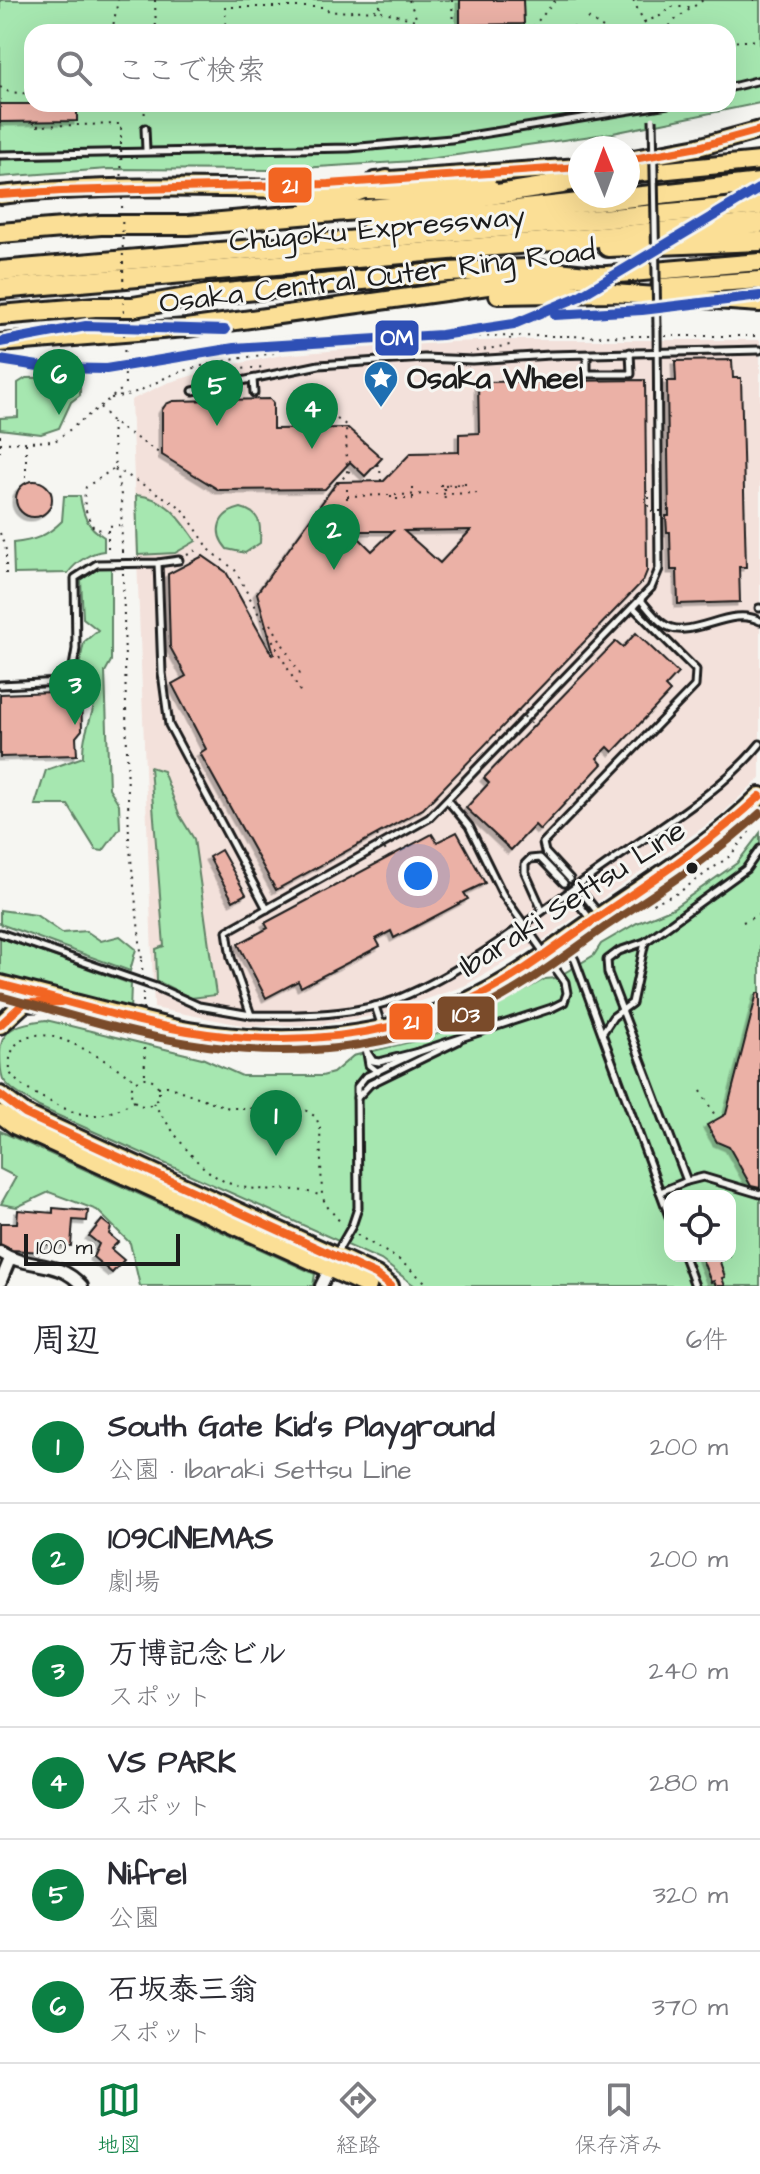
<!DOCTYPE html>
<html lang="ja">
<head>
<meta charset="utf-8">
<style>
	:root { --surface:#fff; --page:#f2f2f3; --text:#2b2b33; --muted:#7c7c81; --line:#e1e1e2; --accent:#0b8043 }
	body { margin:0; font-family:"Architects Daughter","Klee One",sans-serif; background:var(--page); color:var(--text) }
	.controls { position:absolute; right:24px; bottom:24px; display:grid; overflow:hidden; border-radius:16px; box-shadow:0 8px 32px #0002 }
	.controls button { width:72px; height:72px; display:grid; place-items:center; padding:0; border:0; border-bottom:2px solid var(--line); background:var(--surface); color:var(--text); font:40px sans-serif }
	.compass { position:absolute; left:568px; top:136px; width:72px; height:72px; border-radius:50%; background:var(--surface); box-shadow:0 8px 32px #0002; rotate:359deg }
	.scale { position:absolute; left:24px; bottom:20px; width:156px; box-sizing:border-box; padding-left:8px; border:4px solid #1c1c1c; border-top:0; font-size:22px; line-height:28px; white-space:nowrap; color:#1c1c1c; -webkit-text-stroke:6px #f6f6f2; paint-order:stroke }
	.you { position:absolute; left:418px; top:876px; width:28px; height:28px; margin:-20px; border:6px solid #fff; border-radius:50%; background:#1a73e8; box-shadow:0 0 0 12px #1a73e833 }
	.badge { display:grid; place-items:center; width:52px; height:52px; border-radius:50%; background:var(--accent); color:#fff; font-size:26px; font-weight:700 }
	.pin { position:absolute; translate:-50% -66px; filter:drop-shadow(0 2px 4px #0008) }
	.pin::after { content:''; position:absolute; top:42px; width:28px; height:24px; background:inherit; clip-path:polygon(0 0,100% 0,50% 100%) }
	.list { margin:0; padding:0; list-style:none }
	h2 { display:flex; justify-content:space-between; align-items:center; height:104px; margin:0; padding:0 32px; font-size:34px }
	h2 small { font-size:26px; font-weight:400; color:var(--muted) }
	.list li { display:grid; grid-template-columns:52px 1fr auto; gap:24px; align-items:center; box-sizing:border-box; height:112px; padding:0 32px; border-top:2px solid var(--line) }
	.list b { display:block; font-size:30px; white-space:nowrap }
	.list p { margin:0; font-size:26px; white-space:nowrap; color:var(--muted) }
	.list em { font-size:26px; font-style:normal; color:var(--muted) }
	.icon { flex:none; width:44px; height:44px; fill:none; stroke:currentColor; stroke-width:2; stroke-linecap:round; stroke-linejoin:round }
	.map { position:relative; flex:none; width:760px; height:1286px; overflow:hidden }
	.search { position:absolute; background:var(--surface); box-shadow:0 8px 32px #0002; left:24px; right:24px; top:24px; height:88px; display:flex; align-items:center; gap:20px; box-sizing:border-box; padding:0 28px; border-radius:24px; color:var(--muted); font-size:30px }
	.sheet { height:776px; background:var(--surface) }
	nav { display:flex; justify-content:space-around; align-items:center; box-sizing:border-box; height:112px; border-top:2px solid var(--line); background:var(--surface); font-size:22px; color:var(--muted) }
	nav a { display:grid; justify-items:center; gap:4px }
	nav .on { color:var(--accent) }
	.map>svg:first-child { display:block }
</style>
</head>
<body>
<div class="map">
<svg width="760" height="1286" viewBox="0 0 760 1286">
	<defs>
		<filter id="shadow"><feDropShadow dx="-3.5" dy="3.5" stdDeviation="0" flood-color="#0004"/></filter>
	</defs>
	<rect width="100%" height="100%" fill="#f6f6f2"/>
	<filter id="ink" filterUnits="userSpaceOnUse"><feTurbulence type="fractalNoise" baseFrequency=".0125" numOctaves="2"/><feDisplacementMap in="SourceGraphic" scale="16" xChannelSelector="R" yChannelSelector="G"/><feConvolveMatrix kernelMatrix="1 2 1 2 8 2 1 2 1" color-interpolation-filters="sRGB"/></filter>
	<g filter="url(#ink)">
		<!-- built -->
		<path fill="#f3e1db" d="M507 340H760V778L721 815 534 946 464 986 385 1014 318 1025 247 1026 154 1008 131 400 167 383 221 367 282 355 422 343Z"/>
		<!-- green -->
		<g fill="#a6e7b0" stroke="#618266" stroke-width="2" fill-rule="evenodd">
			<path d="M0 0H760V103L613 133 414 161 269 170 108 169 0 177ZM32 32H728V104H32Z"/>
			<path d="M80 377V395L71 402 59 428 41 434 0 429V418L18 417V383L26 378Z"/>
			<path d="M136 495C166 497 180 518 196 541L175 553 138 555Z"/>
			<path d="M64 496H80C83 515 86 526 104 537V551C91 552 76 562 68 573L14 574 13 543C34 541 47 536 62 521Z"/>
			<path d="M241 508C261 513 261 525 260 543L245 553 227 549C212 532 218 513 241 508Z"/>
			<path d="M99 568H111V661L105 672 109 788 119 804 120 828 103 851 96 850 68 805H35L46 770 83 757C82 733 94 716 96 693L76 681 84 642 98 630 83 618 81 580Z"/>
			<path d="M150 767 163 771 180 816 194 839 216 995 191 998 157 981 156 949 164 946Z"/>
			<path d="M760 833V1286H415L381 1260 39 1107C27 1099 11 1091 3 1079 0 1071 0 1062 0 1054 0 1026 23 1023 46 1020L202 1058 242 1076H322L333 1073 353 1056 426 1038 480 1016 545 979 556 978 594 955 601 944 637 923 673 908 737 863ZM670 1196H730V1256H670Z"/>
			<path d="M0 910 36 915 62 933 86 931 101 941 120 936 136 949 130 971 0 924Z"/>
			<path d="M0 937 131 984 130 1013 0 976Z"/>
			<path d="M0 1131 315 1274 313 1286H140L130 1243 97 1210 49 1192 17 1207 1 1204 16 1177 0 1169Z"/>
		</g>
		<!-- building -->
		<g fill="#ebb1a6" stroke="#1c1c1c" stroke-width="2" fill-rule="evenodd" filter="url(#shadow)">
			<path d="M460 0H523L524 24 460 25Z"/>
			<path d="M0 104H77V121L0 122Z"/>
			<path d="M732 360 733 378H741L746 567H739L740 602 678 604 677 570H671L670 532H667L666 516H669L667 381H676L675 361Z"/>
			<path d="M645 380 647 571 643 581 423 809 276 890 200 753 206 749 172 684 186 676 170 647 168 574 203 556 226 572 272 655 274 654 257 593 337 482 384 481 411 453 459 452V434L479 433 478 382ZM471 530 440 563 404 531ZM352 531H393L372 551Z"/>
			<path d="M270 399 273 403V429L348 428 382 458 365 476 350 462 325 489 219 490 162 455V410L166 404 173 401Z"/>
			<circle cx="34" cy="499" r="18"/>
			<path d="M636 633 678 673 665 687 670 692 613 752 608 747 597 758 602 764 540 830 535 825 511 850 466 808 489 783 484 778 548 711 616 641 623 647Z"/>
			<path d="M81 691 82 730 76 737 77 755 0 757V694Z"/>
			<path d="M457 832 485 883 464 893 468 899 394 938 391 931 376 939 380 946 301 987 298 981 266 998 238 944 268 928 265 923 432 834 437 842Z"/>
			<path d="M221 850 246 894 233 901 209 857Z"/>
			<path d="M757 993H760V1188L751 1186 729 1147 717 1142 707 1125 726 1114Z"/>
			<path d="M53 1208 88 1211 87 1221 73 1220 71 1246 43 1244 42 1252 12 1250 0 1244V1223H17L18 1210 53 1213Z"/>
			<path d="M102 1220 111 1227 109 1234 118 1242 111 1249 124 1260 112 1273 93 1257 99 1244 89 1236Z"/>
			<path d="M701 1256H718L725 1277 722 1278 725 1286H716L714 1281 711 1282Z"/>
		</g>
		<g fill="none" stroke-linecap="round" stroke-linejoin="round">
			<!-- service casing -->
			<g stroke="#1c1c1c" stroke-width="11">
				<g id="service">
					<path d="M728 88 760 80"/>
					<path d="M145 128 146 150"/>
					<path d="M0 155 349 148 451 139 668 104"/>
					<path d="M657 327 659 569 651 588 429 818 227 931 231 958 251 1015C301 1016 356 1016 402 997 469 970 542 910 602 868 654 831 720 793 760 744"/>
					<path d="M587 355V374H631L630 352"/>
					<path d="M253 379 254 393"/>
					<path d="M193 391 319 365 424 358 472 360 550 355 760 350"/>
					<path d="M158 563 162 673 169 725 267 909"/>
					<path d="M640 599C647 607 654 617 662 623 688 644 729 604 760 621"/>
					<path d="M759 608H760"/>
					<path d="M0 685 62 682 73 667 76 649 75 578 97 564 158 563 179 560"/>
					<path d="M448 801 469 826 503 895"/>
					<path d="M570 879 545 852 543 843 695 686 696 670 633 607"/>
					<path d="M583 894 600 915"/>
					<path d="M575 899 591 920"/>
					<path d="M542 910 525 872V864L530 859 540 858 564 883"/>
					<path d="M0 933 156 987 199 1006 251 1015"/>
					<path d="M567 946 575 960 670 1219"/>
					<path d="M375 1006 381 1024"/>
					<path d="M603 1032 613 1017 632 1003 645 942"/>
					<path d="M364 1035 369 1065 378 1072"/>
					<path d="M367 1052 373 1061 379 1062 418 1052 552 1008"/>
					<path d="M357 1098 370 1084 458 1041"/>
					<path d="M687 1181 703 1177 760 1194"/>
					<path d="M660 1192 687 1181 608 973 607 960 619 951 645 942 746 869 760 849"/>
					<path d="M337 1252 352 1226 358 1208 357 1087 365 1077 418 1052"/>
					<path d="M684 1256 695 1286"/>
				</g>
			</g>
			<!-- minor casing -->
			<g stroke="#1c1c1c" stroke-width="16">
				<g id="minor">
					<path d="M0 1252C27 1270 58 1258 82 1286"/>
					<path d="M0 1283 10 1259"/>
					<path d="M321 1286 331 1266"/>
				</g>
			</g>
			<!-- primary casing -->
			<g stroke="#1c1c1c" stroke-width="22">
				<g id="primary">
					<path d="M628 160 698 147 760 130"/>
					<path d="M628 174 760 161"/>
					<path d="M375 181 580 167"/>
					<path d="M549 185 580 181"/>
					<path d="M0 195C163 178 327 196 490 188"/>
					<path d="M660 287 760 280"/>
					<path d="M498 295 613 293 760 303"/>
					<path d="M0 343 186 328 502 284 760 262"/>
					<path d="M0 984C43 995 86 1006 129 1017 151 1022 173 1029 194 1032 289 1047 380 1040 468 1001 515 980 558 945 600 916 655 878 712 844 760 796"/>
					<path d="M0 1025 24 1003 49 1002"/>
					<path d="M0 1095 25 1114 346 1261 376 1275 390 1286"/>
					<path d="M0 1114 16 1126 368 1286"/>
				</g>
			</g>
			<!-- motorway casing -->
			<g stroke="#1c1c1c" stroke-width="24">
				<g id="motorway">
					<path d="M311 204 337 199 387 180"/>
					<path d="M372 226 760 183"/>
					<path d="M0 233 101 225H188L446 202 562 184"/>
					<path d="M608 247 760 241"/>
					<path d="M0 271 760 205"/>
					<path d="M0 289 760 223"/>
					<path d="M0 315 95 307H133L205 295 447 272 527 269 607 277"/>
				</g>
			</g>
			<!-- path -->
			<g stroke="#1c1c1c" stroke-width="2" stroke-dasharray="2 6" stroke-linecap="butt">
				<path d="M155 0 156 32"/>
				<path d="M409 0 422 32"/>
				<path d="M452 0 453 31 531 29 556 0"/>
				<path d="M633 0 649 32"/>
				<path d="M753 0H760"/>
				<path d="M381 11 419 21"/>
				<path d="M588 18 609 32"/>
				<path d="M644 22 660 16 670 7H693"/>
				<path d="M573 27 581 32"/>
				<path d="M112 32 118 0"/>
				<path d="M226 32 225 7H324L330 12 379 10 381 0"/>
				<path d="M664 32 676 19 703 0"/>
				<path d="M728 42 760 40"/>
				<path d="M0 87 9 92 32 94"/>
				<path d="M144 104 145 119"/>
				<path d="M34 122 33 126 121 124V142"/>
				<path d="M665 336H760"/>
				<path d="M476 351 510 345V338"/>
				<path d="M223 364 226 370 265 367"/>
				<path d="M111 398C138 394 144 388 167 377 201 363 244 358 280 352 402 332 528 337 651 336"/>
				<path d="M100 407 112 422 162 455"/>
				<path d="M337 419 346 425 347 474"/>
				<path d="M112 422 115 468 121 495 122 551"/>
				<path d="M0 435V452"/>
				<path d="M0 443 55 441 125 387"/>
				<path d="M26 443V477"/>
				<path d="M377 464 380 468 381 481"/>
				<path d="M115 468 182 508 210 550 235 570 302 695"/>
				<path d="M440 485 466 484"/>
				<path d="M445 486 466 484"/>
				<path d="M347 489V503"/>
				<path d="M332 490 354 466"/>
				<path d="M347 496 481 493"/>
				<path d="M391 496V499H413"/>
				<path d="M108 532 94 528C86 515 82 502 86 487L113 469"/>
				<path d="M0 533 6 550V574"/>
				<path d="M108 548V526L120 525"/>
				<path d="M187 555 200 548"/>
				<path d="M123 573 129 840 142 960"/>
				<path d="M271 624 302 678"/>
				<path d="M743 922 760 914"/>
				<path d="M579 950 634 911 678 893 730 856 760 818"/>
				<path d="M501 1000 547 972"/>
				<path d="M374 1046 399 1040"/>
				<path d="M203 1048 277 1056 360 1048"/>
				<circle cx="145" cy="1092" r="14"/>
				<path d="M158 1087 167 1086 229 1108H302L316 1117 320 1128 322 1196 326 1205 342 1224"/>
				<path d="M701 1091 717 1119"/>
				<path d="M134 1101C99 1122 81 1118 45 1099 31 1092 20 1086 10 1073 10 1068 9 1059 11 1054 29 1004 111 1066 137 1080"/>
				<path d="M153 1103C178 1137 202 1183 248 1188 277 1192 291 1185 322 1196"/>
				<path d="M357 1235 398 1259 430 1286"/>
			</g>
			<!-- service -->
			<use href="#service" stroke="#f6f6f2" stroke-width="5"/>
			<!-- minor -->
			<use href="#minor" stroke="#f6f6f2" stroke-width="10"/>
			<!-- primary -->
			<use href="#primary" stroke="#fbdf96" stroke-width="16"/>
			<!-- motorway -->
			<use href="#motorway" stroke="#fbdf96" stroke-width="18"/>
			<!-- service-bridge casing -->
			<g stroke="#1c1c1c" stroke-width="11" stroke-linecap="butt">
				<g id="service-bridge">
					<path d="M653 119 657 327"/>
					<path d="M503 895 565 982 567 993 564 1002 552 1008"/>
				</g>
			</g>
			<!-- path-bridge -->
			<g stroke="#1c1c1c" stroke-width="2" stroke-dasharray="2 6" stroke-linecap="butt">
				<path d="M121 142 125 387"/>
				<path d="M413 488V502"/>
				<path d="M444 488 445 501"/>
				<path d="M646 492H649V511H669"/>
				<path d="M122 551 123 573"/>
				<path d="M518 711 534 726"/>
				<path d="M377 835 389 857"/>
				<path d="M142 960 145 1077"/>
			</g>
			<!-- service-bridge -->
			<use href="#service-bridge" stroke="#f6f6f2" stroke-width="5"/>
			<!-- bus-1 casing -->
			<g stroke="#f6f6f2" stroke-width="14">
				<g id="bus-1">
					<path d="M628 160 698 147 760 130"/>
					<path d="M0 195 61 191 328 184 580 167"/>
					<path d="M0 984C62 1000 125 1020 188 1031 287 1048 394 1039 484 993 525 972 562 942 600 916 655 878 711 842 760 796"/>
					<path d="M0 1025 24 1003 61 1002"/>
					<path d="M0 1095 25 1114 376 1275 390 1286"/>
				</g>
			</g>
			<!-- bus-2 casing -->
			<g stroke="#f6f6f2" stroke-width="14">
				<path id="bus-2" d="M0 996C62 1012 125 1033 188 1043 289 1060 396 1051 489 1004 530 983 567 954 605 927 658 891 713 857 760 813"/>
			</g>
			<!-- bus-1 -->
			<use href="#bus-1" stroke="#f26522" stroke-width="8"/>
			<!-- bus-2 -->
			<use href="#bus-2" stroke="#7a4b2a" stroke-width="8"/>
			<!-- metro-1 casing -->
			<g stroke="#f6f6f2" stroke-width="16">
				<g id="metro-1">
					<path d="M555 315 642 310 760 296"/>
					<path d="M0 342 86 326 225 330"/>
					<path d="M0 360 51 368 106 369 234 348 441 335 514 324 578 297 760 188"/>
				</g>
			</g>
			<!-- metro-1 -->
			<use href="#metro-1" stroke="#2e4fb5" stroke-width="10"/>
		</g>
	</g>
	<!-- icons -->
	<defs>
		<g id="sight-pin" transform="scale(1.8)"><path d="M0 17L-7.5 6A9.5 9.5 0 1 1 7.5 6Z" fill="#1f6fb2" stroke="#f6f6f2"/><path d="M0-6L1.8-2.2L6-1.7L2.9 1.2L3.7 5.4L0 3.3L-3.7 5.4L-2.9 1.2L-6-1.7L-1.8-2.2Z" fill="#fff"/></g>
	</defs>
	<g fill-rule="evenodd">
		<use href="#sight-pin" x="381" y="378"/>
	</g>
	<!-- markers -->
	<circle fill="#1c1c1c" stroke="#f6f6f2" stroke-width="3" cx="692" cy="868" r="7"/>
	<g text-anchor="middle" stroke-width="6" stroke-linejoin="round" paint-order="stroke">
		<!-- street labels -->
		<g font-size="30" fill="#1c1c1c" stroke="#f6f6f2">
			<text transform="translate(377 228) rotate(-5)" y="10">Chūgoku Expressway</text>
			<text transform="translate(377 276) rotate(-7)" y="10">Osaka Central Outer Ring Road</text>
			<text transform="translate(572 898) rotate(-33)" y="10">Ibaraki Settsu Line</text>
		</g>
		<!-- poi labels -->
		<g font-size="30" font-weight="bold" fill="#1c1c1c" stroke="#f6f6f2" text-anchor="start">
			<text x="407" y="388">Osaka Wheel</text>
		</g>
	</g>
	<g stroke="#f6f6f2" stroke-width="3">
		<rect x="267" y="166" width="46" height="38" rx="8" fill="#f26522"/>
		<rect x="374" y="319" width="46" height="38" rx="8" fill="#2e4fb5"/>
		<rect x="436" y="995" width="60" height="38" rx="8" fill="#7a4b2a"/>
		<rect x="388" y="1002" width="46" height="39" rx="8" fill="#f26522"/>
	</g>
	<g font-size="22" text-anchor="middle" font-weight="bold" fill="#fff">
		<text x="290" y="193">21</text>
		<text x="397" y="345">OM</text>
		<text x="466" y="1022">103</text>
		<text x="411" y="1029">21</text>
	</g>
</svg>
<div class="controls">
<button><svg class="icon" aria-label="locate" viewBox="0 0 24 24"><circle cx="12" cy="12" r="6"/><path d="M12 2v4M12 18v4M2 12h4M18 12h4"/></svg></button>
</div>
<svg class="compass" viewBox="-18 -18 36 36"><path d="M0-13l5 13h-10z" fill="#e53935"/><path d="M0 13l5-13h-10z" fill="#7c7c81"/></svg>
<div class="scale">100 m</div>
<div class="you"></div>
<div class="pin badge" style="left:276px;top:1156px">1</div>
<div class="pin badge" style="left:334px;top:570px">2</div>
<div class="pin badge" style="left:75px;top:725px">3</div>
<div class="pin badge" style="left:312px;top:449px">4</div>
<div class="pin badge" style="left:217px;top:426px">5</div>
<div class="pin badge" style="left:59px;top:415px">6</div>
<div class="search"><svg class="icon" aria-label="search" viewBox="0 0 24 24"><circle cx="10" cy="10" r="6"/><path d="M15 15l6 6"/></svg>ここで検索</div>
</div>
<section class="sheet">
<h2>周辺<small>6件</small></h2>
<ul class="list">
<li><span class="badge">1</span><div><b>South Gate Kid's Playground</b><p>公園 · Ibaraki Settsu Line</p></div><em>200 m</em></li>
<li><span class="badge">2</span><div><b>109CINEMAS</b><p>劇場</p></div><em>200 m</em></li>
<li><span class="badge">3</span><div><b>万博記念ビル</b><p>スポット</p></div><em>240 m</em></li>
<li><span class="badge">4</span><div><b>VS PARK</b><p>スポット</p></div><em>280 m</em></li>
<li><span class="badge">5</span><div><b>Nifrel</b><p>公園</p></div><em>320 m</em></li>
<li><span class="badge">6</span><div><b>石坂泰三翁</b><p>スポット</p></div><em>370 m</em></li>
</ul>
</section>
<nav>
<a class="on"><svg class="icon" aria-label="map" viewBox="0 0 24 24"><path d="M3 6l6-2 6 2 6-2v14l-6 2-6-2-6 2zM9 4v14M15 6v14"/></svg>地図</a>
<a><svg class="icon" aria-label="directions" viewBox="0 0 24 24"><path d="M12 3l9 9-9 9-9-9zM9 14v-3h6M13 9l2 2-2 2"/></svg>経路</a>
<a><svg class="icon" aria-label="saved" viewBox="0 0 24 24"><path d="M7 4h10v16l-5-4-5 4z"/></svg>保存済み</a>
</nav>
</body>
</html>
